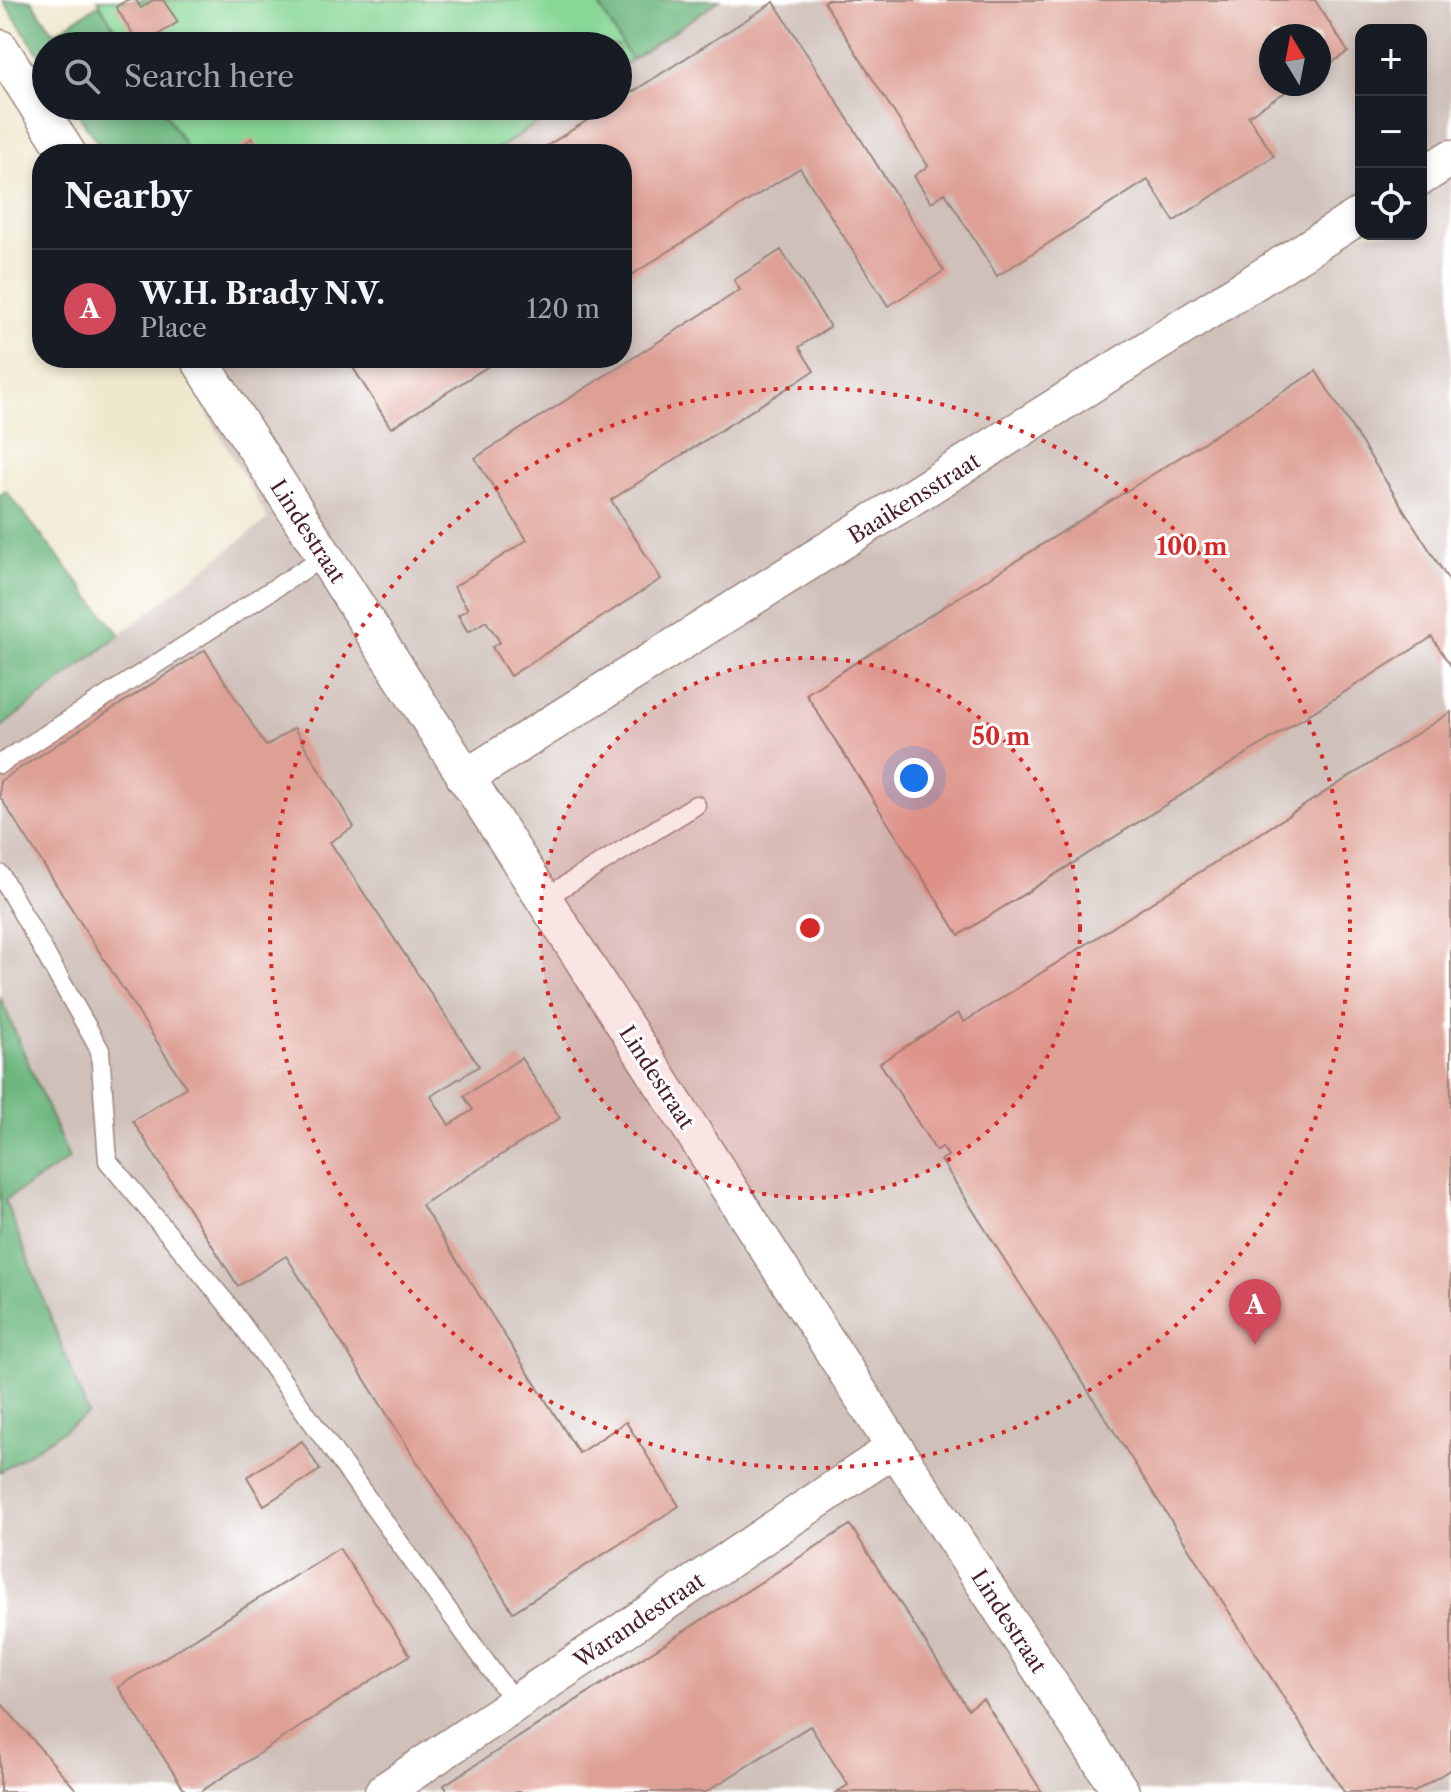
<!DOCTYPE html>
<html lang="en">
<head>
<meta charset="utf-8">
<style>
	:root { --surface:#171b24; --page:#242831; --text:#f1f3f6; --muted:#9ea1a6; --line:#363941; --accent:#d1495b }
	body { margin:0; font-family:"Libre Caslon Text",serif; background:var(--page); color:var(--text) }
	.controls { position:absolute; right:24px; top:24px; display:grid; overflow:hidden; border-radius:16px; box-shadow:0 4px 12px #0003 }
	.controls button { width:72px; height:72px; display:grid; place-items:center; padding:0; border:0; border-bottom:2px solid var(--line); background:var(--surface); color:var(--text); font:40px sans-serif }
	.compass { position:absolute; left:1259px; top:24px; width:72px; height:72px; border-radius:50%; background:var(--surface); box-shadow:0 4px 12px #0003; rotate:350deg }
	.you { position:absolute; left:914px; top:778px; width:28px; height:28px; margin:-20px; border:6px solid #fff; border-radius:50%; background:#1a73e8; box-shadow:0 0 0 12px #1a73e833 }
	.badge { display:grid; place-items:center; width:52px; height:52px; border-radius:50%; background:var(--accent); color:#fff; font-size:26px; font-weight:700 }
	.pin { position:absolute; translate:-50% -66px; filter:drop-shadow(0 2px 4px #0008) }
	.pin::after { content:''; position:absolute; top:42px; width:28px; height:24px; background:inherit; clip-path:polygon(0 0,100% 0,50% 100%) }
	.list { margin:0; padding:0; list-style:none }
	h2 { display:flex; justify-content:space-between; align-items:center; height:104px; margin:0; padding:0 32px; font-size:34px }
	h2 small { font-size:26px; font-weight:400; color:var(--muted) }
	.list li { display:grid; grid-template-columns:52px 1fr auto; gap:24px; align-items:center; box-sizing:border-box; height:120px; padding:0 32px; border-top:2px solid var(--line) }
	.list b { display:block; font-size:30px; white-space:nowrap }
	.list p { margin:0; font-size:26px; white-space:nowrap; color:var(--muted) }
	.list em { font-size:26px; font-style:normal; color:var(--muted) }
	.icon { flex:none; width:44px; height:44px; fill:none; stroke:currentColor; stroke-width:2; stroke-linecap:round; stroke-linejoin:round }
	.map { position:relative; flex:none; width:1451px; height:1792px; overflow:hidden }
	.search { position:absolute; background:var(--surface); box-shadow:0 4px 12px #0003; left:32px; top:32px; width:600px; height:88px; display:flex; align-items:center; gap:20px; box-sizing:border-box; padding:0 28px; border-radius:44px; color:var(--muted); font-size:30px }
	.panel { position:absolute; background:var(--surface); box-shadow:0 4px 12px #0003; left:32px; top:144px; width:600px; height:224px; border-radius:32px }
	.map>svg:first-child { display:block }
</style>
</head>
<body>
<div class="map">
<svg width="1451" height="1792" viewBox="0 0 1451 1792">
	<rect width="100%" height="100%" fill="#fff"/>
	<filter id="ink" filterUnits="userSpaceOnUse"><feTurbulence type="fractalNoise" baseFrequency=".0125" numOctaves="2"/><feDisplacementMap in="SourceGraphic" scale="16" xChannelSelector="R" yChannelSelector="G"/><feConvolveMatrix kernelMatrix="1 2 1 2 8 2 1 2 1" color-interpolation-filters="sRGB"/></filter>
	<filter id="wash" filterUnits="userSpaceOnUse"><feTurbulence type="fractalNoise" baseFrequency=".006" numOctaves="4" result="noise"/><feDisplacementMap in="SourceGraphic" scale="32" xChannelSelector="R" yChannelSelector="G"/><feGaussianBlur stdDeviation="1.8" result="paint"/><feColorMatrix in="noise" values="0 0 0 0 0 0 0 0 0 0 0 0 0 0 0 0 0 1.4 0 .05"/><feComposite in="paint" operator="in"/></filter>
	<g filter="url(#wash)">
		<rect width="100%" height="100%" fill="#efe8ce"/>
		<!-- industrial -->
		<path fill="#cfc0ba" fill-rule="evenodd" d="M720 0H1451V1792H0V1472L88 1414 5 1199 69 1159 0 997V728L268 519 179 363 187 358H622V154H490L562 106H618V69ZM1361 30H1421V234H1361ZM1271 36H1319V84H1271Z"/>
		<!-- green -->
		<g fill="#89d898" stroke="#6a7c62" stroke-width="2">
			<path d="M98 0H596L631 60 618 69V46H125Z"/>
			<path d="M161 106H562L490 154H185L188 151Z"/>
		</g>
		<!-- forest -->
		<g fill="#6eb880" stroke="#5c6c56" stroke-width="2">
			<path d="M3 0H31L54 33 100 4 125 46H46V65Z"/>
			<path d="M596 0H720L631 60Z"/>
			<path d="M73 106H161L188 151 105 154Z"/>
			<path d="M6 491 120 635 0 728V495Z"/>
			<path d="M0 997 69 1159 5 1200 88 1414 0 1472Z"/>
		</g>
		<g id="blocks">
			<!-- building -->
			<g fill="#dea095">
				<path d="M127 0H136L141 8 153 0H163L178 22 158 35 163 42 156 46H140L116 7Z"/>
				<path d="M826 0H1315L1348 52 1319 71V36H1271V84H1298L1248 116 1274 156 1174 221 1148 180 997 276 945 193 931 202 914 176 928 166 824 2Z"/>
				<path d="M774 2 944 271 888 306 800 168 622 281V154H534L610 106H618V101Z"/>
				<path d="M252 138 264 154H245L240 147Z"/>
				<path d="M781 250 830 327 799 347 814 371 611 500 661 579 510 676 492 647 500 642 486 621 468 632 458 615 468 609 454 587 527 540 475 458 740 290 734 280Z"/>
				<path d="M347 358H501L391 428Z"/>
				<path d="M1316 371 1451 584V666L1432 637 959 935 806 694Z"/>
				<path d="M205 650 266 746 294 728 354 827 330 842 479 1066 431 1096 449 1125 473 1110 464 1096 521 1058 560 1118 422 1205 579 1453 626 1422 679 1506 513 1612 286 1256 238 1286 133 1121 186 1087 0 797V781Z"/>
				<path d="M1451 712V1769L1414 1792H1344L941 1160 948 1156 942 1147 936 1151 880 1063 958 1013 964 1022Z"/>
				<path d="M302 1441 320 1470 264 1505 247 1477Z"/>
				<path d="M850 1525 968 1709 983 1699 1042 1792H837L848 1785 810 1726 706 1792H448L444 1785Z"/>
				<path d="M339 1548 410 1655 200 1792H186L118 1687Z"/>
				<path d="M0 1702 78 1792H0Z"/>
			</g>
		</g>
	</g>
	<g filter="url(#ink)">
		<use href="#blocks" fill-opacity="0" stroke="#9c847c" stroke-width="2"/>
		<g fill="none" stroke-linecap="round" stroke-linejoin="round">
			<!-- service casing -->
			<g stroke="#9c847c" stroke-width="21">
				<g id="service">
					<path d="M0 764 325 556"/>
					<path d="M0 874 100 1050 108 1161 227 1304 515 1703"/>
					<path d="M543 899 696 805"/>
				</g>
			</g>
			<!-- minor casing -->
			<g stroke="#9c847c" stroke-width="39">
				<g id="minor">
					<path d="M0 48 68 154"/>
					<path d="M1421 177 1451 158"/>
					<path d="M198 358 895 1448 1121 1792"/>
					<path d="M465 778 1361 215"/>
					<path d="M383 1792 895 1448"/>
				</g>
			</g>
			<!-- service -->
			<use href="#service" stroke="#fff" stroke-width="18"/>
			<!-- minor -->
			<use href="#minor" stroke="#fff" stroke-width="36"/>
		</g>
	</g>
	<!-- distance rings -->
	<circle cx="810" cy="928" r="270" fill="#d62828" fill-opacity=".12"/>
	<g fill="none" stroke="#d62828" stroke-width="4" stroke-dasharray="4 8">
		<circle cx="810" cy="928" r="270"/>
		<circle cx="810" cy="928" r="540"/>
	</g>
	<g text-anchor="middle" stroke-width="6" stroke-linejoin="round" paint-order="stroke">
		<!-- street labels -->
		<g font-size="22" fill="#4a1f2b" stroke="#fff">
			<text transform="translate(914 498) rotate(-32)" y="8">Baaikensstraat</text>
			<text transform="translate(308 531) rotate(57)" y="8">Lindestraat</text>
			<text transform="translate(657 1077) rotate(57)" y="8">Lindestraat</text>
			<text transform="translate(639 1620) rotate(-34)" y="8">Warandestraat</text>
			<text transform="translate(1009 1621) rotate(57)" y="8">Lindestraat</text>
		</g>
	</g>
	<circle cx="810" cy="928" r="12" fill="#d62828" stroke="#fff" stroke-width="4"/>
	<g font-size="24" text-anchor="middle" font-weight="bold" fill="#d62828" stroke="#fff" stroke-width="6" stroke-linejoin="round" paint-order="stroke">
		<text x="1192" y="555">100 m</text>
		<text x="1001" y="745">50 m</text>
	</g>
</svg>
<div class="controls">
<button>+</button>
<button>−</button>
<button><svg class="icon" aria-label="locate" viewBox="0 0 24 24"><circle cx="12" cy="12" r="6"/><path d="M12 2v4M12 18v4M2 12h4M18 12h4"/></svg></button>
</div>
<svg class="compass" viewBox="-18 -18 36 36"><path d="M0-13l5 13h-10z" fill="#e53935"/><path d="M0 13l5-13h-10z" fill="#9ea1a6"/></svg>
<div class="you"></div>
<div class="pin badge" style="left:1255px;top:1345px">A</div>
<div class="search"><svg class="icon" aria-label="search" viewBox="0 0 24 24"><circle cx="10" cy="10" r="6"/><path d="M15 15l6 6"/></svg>Search here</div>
<section class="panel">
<h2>Nearby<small></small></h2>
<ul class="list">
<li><span class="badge">A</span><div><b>W.H. Brady N.V.</b><p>Place</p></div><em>120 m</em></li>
</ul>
</section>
</div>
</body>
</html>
